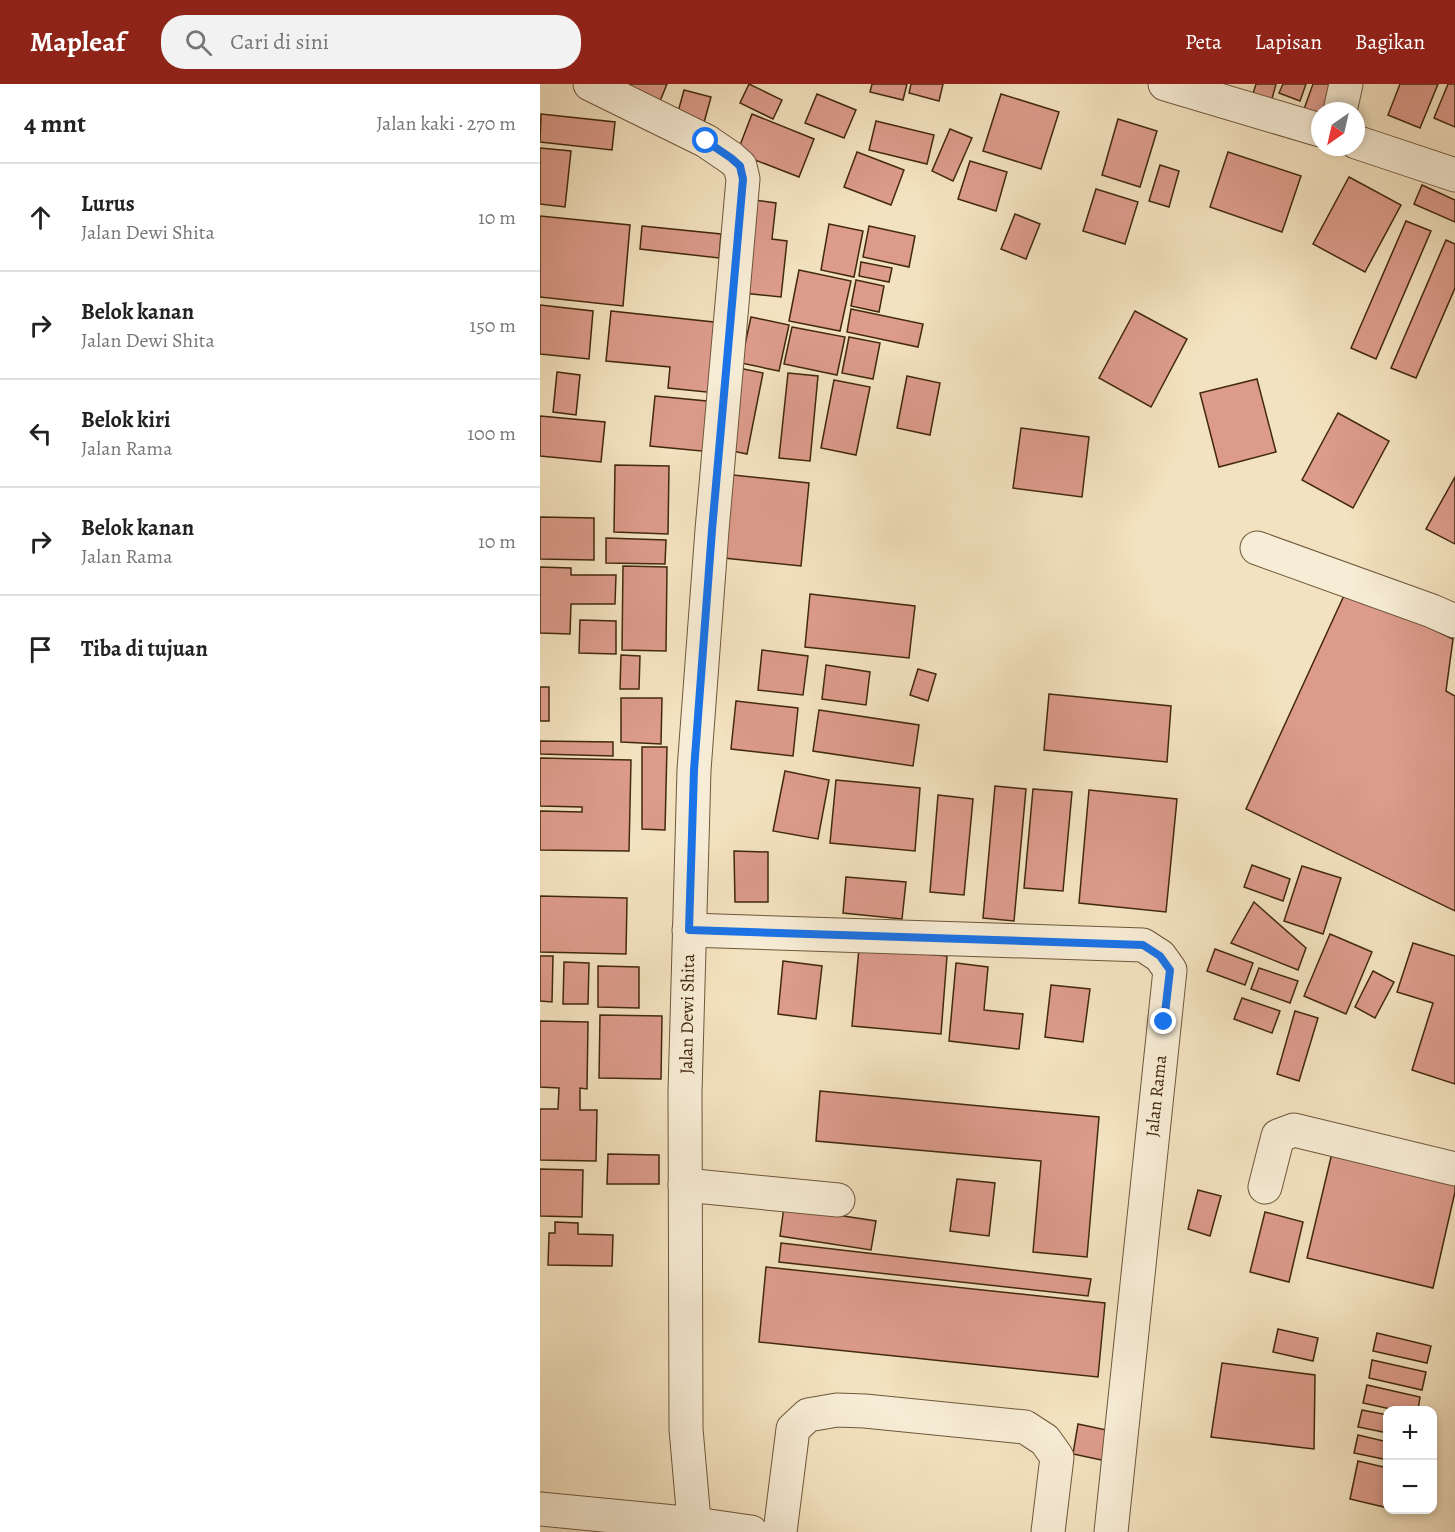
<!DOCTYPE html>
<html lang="id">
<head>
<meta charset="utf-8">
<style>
	:root { --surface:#fff; --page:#f2f2f2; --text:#222; --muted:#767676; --line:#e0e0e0; --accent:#8f2418 }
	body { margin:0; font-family:Alegreya,serif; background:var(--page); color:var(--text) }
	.controls { position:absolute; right:18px; bottom:18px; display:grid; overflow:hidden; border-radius:12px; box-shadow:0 3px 9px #0003 }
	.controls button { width:54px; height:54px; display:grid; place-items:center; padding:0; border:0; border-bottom:2px solid var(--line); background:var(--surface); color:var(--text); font:30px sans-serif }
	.compass { position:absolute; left:771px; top:18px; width:54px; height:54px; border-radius:50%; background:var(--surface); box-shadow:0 3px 9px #0003; rotate:214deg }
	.stop { position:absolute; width:18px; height:18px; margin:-14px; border:4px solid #1a73e8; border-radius:50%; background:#fff }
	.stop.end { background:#1a73e8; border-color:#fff; box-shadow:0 2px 6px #0008 }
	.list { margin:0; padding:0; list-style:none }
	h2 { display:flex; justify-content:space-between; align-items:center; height:78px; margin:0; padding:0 24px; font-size:26px }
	h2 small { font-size:20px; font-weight:400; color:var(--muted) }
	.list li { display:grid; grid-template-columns:39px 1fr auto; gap:18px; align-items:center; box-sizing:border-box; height:108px; padding:0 24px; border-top:2px solid var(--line) }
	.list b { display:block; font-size:22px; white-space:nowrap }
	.list p { margin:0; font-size:20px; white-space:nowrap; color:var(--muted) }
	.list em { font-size:20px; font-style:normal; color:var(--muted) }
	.icon { flex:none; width:33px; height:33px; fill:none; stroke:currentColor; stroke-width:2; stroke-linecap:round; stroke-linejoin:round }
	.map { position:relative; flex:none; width:915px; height:1448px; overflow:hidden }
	header { display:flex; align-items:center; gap:36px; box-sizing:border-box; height:84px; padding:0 30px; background:var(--accent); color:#fff }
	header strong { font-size:28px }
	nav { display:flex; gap:33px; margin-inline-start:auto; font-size:21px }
	.search { width:420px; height:54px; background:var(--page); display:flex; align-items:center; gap:15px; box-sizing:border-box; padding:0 21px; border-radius:24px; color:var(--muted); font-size:22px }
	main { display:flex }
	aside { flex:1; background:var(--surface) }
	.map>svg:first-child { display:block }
</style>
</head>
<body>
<header>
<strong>Mapleaf</strong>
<div class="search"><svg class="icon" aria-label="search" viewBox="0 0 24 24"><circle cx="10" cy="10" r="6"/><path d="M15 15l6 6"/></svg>Cari di sini</div>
<nav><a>Peta</a><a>Lapisan</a><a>Bagikan</a></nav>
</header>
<main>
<aside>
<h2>4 mnt<small>Jalan kaki · 270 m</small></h2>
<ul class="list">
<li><svg class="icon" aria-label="ahead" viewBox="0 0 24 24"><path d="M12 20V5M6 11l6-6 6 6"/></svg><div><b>Lurus</b><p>Jalan Dewi Shita</p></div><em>10 m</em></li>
<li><svg class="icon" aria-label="right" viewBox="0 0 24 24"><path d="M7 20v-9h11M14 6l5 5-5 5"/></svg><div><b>Belok kanan</b><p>Jalan Dewi Shita</p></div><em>150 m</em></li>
<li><svg class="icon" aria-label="left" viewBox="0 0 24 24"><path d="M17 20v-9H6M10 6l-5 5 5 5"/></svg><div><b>Belok kiri</b><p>Jalan Rama</p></div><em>100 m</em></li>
<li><svg class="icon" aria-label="right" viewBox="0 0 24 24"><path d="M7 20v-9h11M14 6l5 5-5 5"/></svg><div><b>Belok kanan</b><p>Jalan Rama</p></div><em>10 m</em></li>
<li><svg class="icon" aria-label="arrive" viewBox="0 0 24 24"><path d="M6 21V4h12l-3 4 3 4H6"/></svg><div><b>Tiba di tujuan</b></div></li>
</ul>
</aside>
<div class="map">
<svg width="915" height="1448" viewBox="0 0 915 1448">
	<rect width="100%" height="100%" fill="#f3e2bf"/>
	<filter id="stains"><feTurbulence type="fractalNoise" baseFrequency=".00333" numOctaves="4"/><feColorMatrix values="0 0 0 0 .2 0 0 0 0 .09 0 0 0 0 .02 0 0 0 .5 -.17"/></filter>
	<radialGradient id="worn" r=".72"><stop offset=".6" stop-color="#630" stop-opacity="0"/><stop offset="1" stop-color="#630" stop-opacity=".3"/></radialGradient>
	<!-- building -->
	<g fill="#dc9b8b" stroke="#42290e" stroke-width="1.5">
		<path d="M78 0H127L116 27Z"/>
		<path d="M209 0 242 16 233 35 200 19Z"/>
		<path d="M332 0H367L363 16 330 8Z"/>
		<path d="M371 0H403L399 17 369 9Z"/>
		<path d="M716 0H736L730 22 711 16Z"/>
		<path d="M743 0H766L760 17 739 9Z"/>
		<path d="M773 0H794L788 27H780V34L763 28Z"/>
		<path d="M860 0H898L880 44 848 31Z"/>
		<path d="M908 0H915V43L894 34Z"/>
		<path d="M144 6 171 13 162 46 135 39Z"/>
		<path d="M277 10 316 26 304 54 265 39Z"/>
		<path d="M461 10 519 28 501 85 443 67Z"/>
		<path d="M1 30 75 38 72 66 0 58Z"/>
		<path d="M212 30 274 55 259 93 197 69Z"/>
		<path d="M578 35 617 47 600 103 562 91Z"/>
		<path d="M336 37 394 51 387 80 329 66Z"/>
		<path d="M410 45 432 54 413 97 392 87Z"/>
		<path d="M0 64 31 67 25 123 0 120Z"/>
		<path d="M317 68 364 86 351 121 304 103Z"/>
		<path d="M688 68 761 92 742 148 670 123Z"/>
		<path d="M430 77 467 88 456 127 418 115Z"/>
		<path d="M620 81 639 87 629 123 609 117Z"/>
		<path d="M809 93 861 121 825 188 773 160Z"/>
		<path d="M882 101 915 116V138L874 120Z"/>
		<path d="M556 105 598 118 585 160 543 147Z"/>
		<path d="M214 116 236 119 232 155 247 157 241 213 203 209Z"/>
		<path d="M475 130 500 140 486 175 461 165Z"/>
		<path d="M0 132 90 141 83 222 0 213Z"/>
		<path d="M866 137 891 147 836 275 811 264Z"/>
		<path d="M289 140 323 147 314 193 281 186Z"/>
		<path d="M102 142 181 150 179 174 100 165Z"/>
		<path d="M329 142 375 152 369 183 323 173Z"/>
		<path d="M906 156 915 160V204L876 294 851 284Z"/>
		<path d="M321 178 352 184 349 198 319 192Z"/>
		<path d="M259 186 311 197 300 247 249 237Z"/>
		<path d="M316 196 344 202 339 228 311 222Z"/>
		<path d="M0 221 53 227 49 275 0 270Z"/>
		<path d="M311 225 383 240 378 263 307 248Z"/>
		<path d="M71 227 183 239 176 309 128 304 130 283 66 277Z"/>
		<path d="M595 227 647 255 611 323 559 294Z"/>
		<path d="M211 233 249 241 239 287 201 279Z"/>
		<path d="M252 243 305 253 297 291 244 280Z"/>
		<path d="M309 253 340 259 333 295 302 289Z"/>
		<path d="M199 284 223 289 207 370 183 365Z"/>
		<path d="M17 288 40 291 36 331 13 328Z"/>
		<path d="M248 289 278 292 270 377 239 374Z"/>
		<path d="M367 292 400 299 390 351 357 344Z"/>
		<path d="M717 295 736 368 679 383 660 309Z"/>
		<path d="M294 296 330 303 316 371 281 364Z"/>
		<path d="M115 312 177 318 172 368 110 362Z"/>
		<path d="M798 329 849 357 813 424 762 396Z"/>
		<path d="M0 332 65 338 61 378 0 372Z"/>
		<path d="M481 344 549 353 542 413 473 404Z"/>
		<path d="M75 381 129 382 128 450 74 448Z"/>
		<path d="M193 391 269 399 261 482 184 474Z"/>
		<path d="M915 393V460L886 445Z"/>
		<path d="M0 433 54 434V476L0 475Z"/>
		<path d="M66 454 126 456 125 480 66 479Z"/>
		<path d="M83 482 127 483 126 567 82 566Z"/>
		<path d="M0 483 31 484V491H76L75 520H31L30 550 0 549Z"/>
		<path d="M807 505 913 555 906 607 915 612V827L706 725Z"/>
		<path d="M270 510 375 522 369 574 265 563Z"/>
		<path d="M40 536 76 537V570L39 569Z"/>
		<path d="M222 566 268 572 263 611 218 606Z"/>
		<path d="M81 571 100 572 99 605H80Z"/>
		<path d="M286 581 330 588 326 621 282 615Z"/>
		<path d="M378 585 396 590 388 617 370 611Z"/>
		<rect x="0" y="603" width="9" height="34"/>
		<path d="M509 610 631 622 627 678 504 666Z"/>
		<path d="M81 614H122L121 660 81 658Z"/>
		<path d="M196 617 258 624 253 672 191 665Z"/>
		<path d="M279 626 379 641 373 682 273 667Z"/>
		<path d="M0 657 73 658V672L0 670Z"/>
		<path d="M102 663H127L125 746 102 745Z"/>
		<path d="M0 674 91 676 89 767 0 766V727L42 728V723L0 722Z"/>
		<path d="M245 687 289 696 278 755 233 747Z"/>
		<path d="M296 696 380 704 375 767 290 759Z"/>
		<path d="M455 702 486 705 474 837 443 834Z"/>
		<path d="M493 705 532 708 523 807 484 804Z"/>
		<path d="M549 706 637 715 626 828 539 819Z"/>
		<path d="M398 711 433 715 424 811 390 808Z"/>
		<path d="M194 767 228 768V818H195Z"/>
		<path d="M712 781 750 795 743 817 704 803Z"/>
		<path d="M762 782 801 794 783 850 744 837Z"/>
		<path d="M306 793 366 798 362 835 303 829Z"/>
		<path d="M0 812 87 814 86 870 0 868Z"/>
		<path d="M714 818 766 864 758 886 691 859Z"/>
		<path d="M790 850 832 868 806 930 764 912Z"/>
		<path d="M873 859 915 872V1000L872 986 893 919 857 908Z"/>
		<path d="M319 864 407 872 401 950 312 942Z"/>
		<path d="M675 865 713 879 705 901 667 887Z"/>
		<path d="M0 872H13L12 918 0 917Z"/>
		<path d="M243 877 282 882 276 935 238 930Z"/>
		<path d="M24 878 49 879 48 920H23Z"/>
		<path d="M416 879 448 883 444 926 483 930 479 965 409 957Z"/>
		<path d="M58 882 99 883V924L58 923Z"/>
		<path d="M719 884 758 897 750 919 711 905Z"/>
		<path d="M833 887 854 898 835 934 815 923Z"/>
		<path d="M511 901 550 905 543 958 505 953Z"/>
		<path d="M702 914 740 927 732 949 694 935Z"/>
		<path d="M755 927 778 934 759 997 737 990Z"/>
		<path d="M60 931 122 932 121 995 59 994Z"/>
		<path d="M0 937 48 938 47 1005 40 1004V1026H57L56 1077 0 1076V1025H18L19 1004 0 1003Z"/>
		<path d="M280 1007 559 1033 547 1173 493 1168 501 1077 276 1057Z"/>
		<path d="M792 1069 915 1098V1108L893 1204 767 1174Z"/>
		<path d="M68 1070 119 1071V1100H67Z"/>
		<path d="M0 1085 43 1086 42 1133 0 1132Z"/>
		<path d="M417 1095 455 1099 449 1152 410 1147Z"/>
		<path d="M658 1106 681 1112 670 1152 648 1145Z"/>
		<path d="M244 1123 336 1137 331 1166 240 1152Z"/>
		<path d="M725 1128 763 1138 749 1198 710 1188Z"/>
		<path d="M15 1138 38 1139V1150L73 1151 72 1182 8 1181 9 1149H15Z"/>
		<path d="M241 1159 551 1195 548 1212 239 1178Z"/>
		<path d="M226 1183 565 1219 558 1293 219 1258Z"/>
		<path d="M738 1245 778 1254 773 1277 733 1268Z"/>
		<path d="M837 1249 891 1262 887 1279 833 1267Z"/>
		<path d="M832 1276 886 1288 882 1306 829 1294Z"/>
		<path d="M682 1279 775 1291 774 1365 671 1353Z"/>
		<path d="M827 1301 880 1313 878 1326H855L823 1319Z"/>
		<path d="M822 1326 848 1331V1349L818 1343Z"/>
		<path d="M538 1340 576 1348 571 1378 533 1370Z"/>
		<path d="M818 1351 848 1358V1376L814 1369Z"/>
		<path d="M818 1377 848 1384V1424L810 1415Z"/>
	</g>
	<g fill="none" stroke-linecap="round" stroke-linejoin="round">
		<!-- minor casing -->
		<g stroke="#6e573a" stroke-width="35">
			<g id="minor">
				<path d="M50 0 166 57 191 74 200 82 203 95 172 446 154 686 145 1008 146 1345 155 1448"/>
				<path d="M625 0 780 46"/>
				<path d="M800 27 806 0"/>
				<path d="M816 58 915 91"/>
				<path d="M717 464 892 527 915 537"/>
				<path d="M149 846 603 861 620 872 630 886 571 1448"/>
				<path d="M145 1101 298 1116"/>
				<path d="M725 1103 738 1052 754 1046 915 1085"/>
				<path d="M0 1425 155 1440 211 1448"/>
				<path d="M240 1448 253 1345 268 1331 297 1326 325 1327 485 1343 505 1356 517 1373 508 1448"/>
			</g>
		</g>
		<!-- minor -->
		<use href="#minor" stroke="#f7ecd5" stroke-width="33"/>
	</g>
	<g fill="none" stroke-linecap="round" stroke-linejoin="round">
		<!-- route -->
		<path stroke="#1a73e8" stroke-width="8" d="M166 57 191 74 200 82 203 95 172 446 154 686 149 846 603 861 620 872 630 886 624 938"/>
	</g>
	<g text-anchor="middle" stroke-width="4.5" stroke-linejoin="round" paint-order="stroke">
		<!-- street labels -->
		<g font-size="18" fill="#42290e" stroke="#f7ecd5">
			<text transform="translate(147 930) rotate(-89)" y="6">Jalan Dewi Shita</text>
			<text transform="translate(616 1012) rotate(-84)" y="6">Jalan Rama</text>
		</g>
	</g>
	<rect width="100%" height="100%" filter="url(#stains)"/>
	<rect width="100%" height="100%" fill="url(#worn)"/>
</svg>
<div class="controls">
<button>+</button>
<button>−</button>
</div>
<svg class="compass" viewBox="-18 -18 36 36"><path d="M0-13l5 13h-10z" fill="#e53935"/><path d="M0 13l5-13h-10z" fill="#767676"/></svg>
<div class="stop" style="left:166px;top:57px"></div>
<div class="stop end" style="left:624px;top:938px"></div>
</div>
</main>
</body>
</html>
